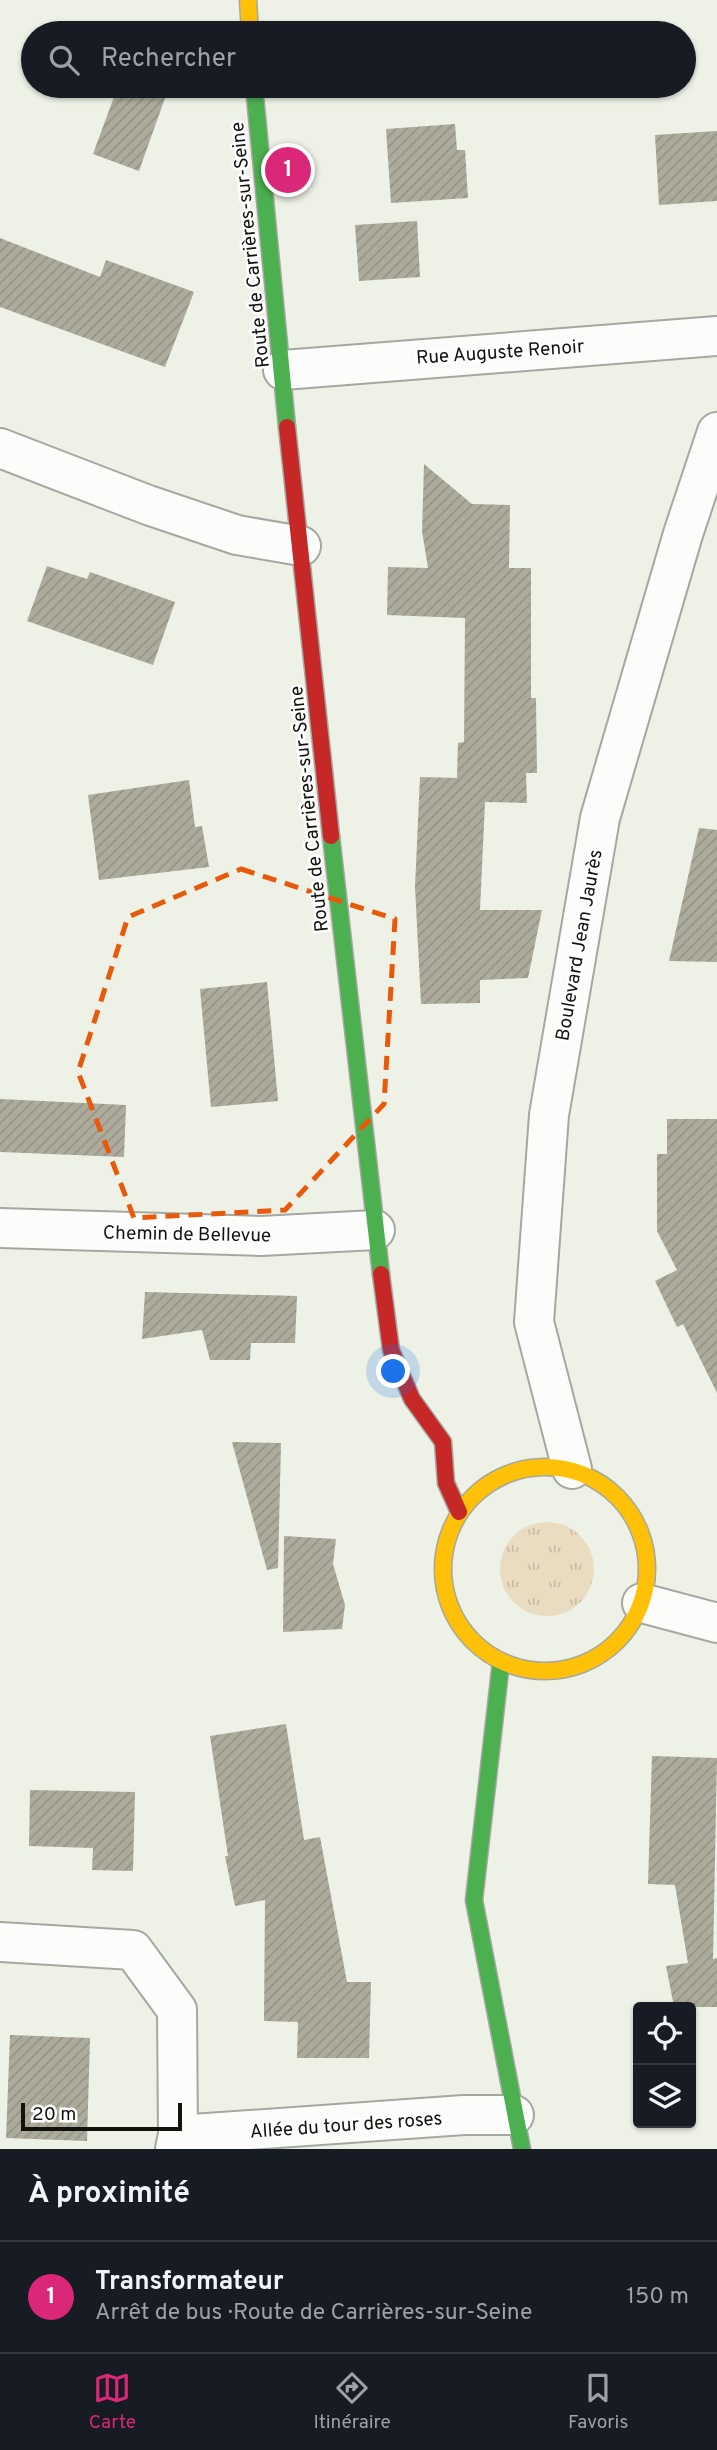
<!DOCTYPE html>
<html lang="fr">
<head>
<meta charset="utf-8">
<style>
	:root { --surface:#171b24; --page:#242831; --text:#f1f3f6; --muted:#9ea1a6; --line:#363941; --accent:#db2777 }
	body { margin:0; font-family:Overpass,sans-serif; background:var(--page); color:var(--text) }
	.controls { position:absolute; right:21px; bottom:21px; display:grid; overflow:hidden; border-radius:7px; box-shadow:0 2px 5px #0004 }
	.controls button { width:63px; height:63px; display:grid; place-items:center; padding:0; border:0; border-bottom:2px solid var(--line); background:var(--surface); color:var(--text); font:35px sans-serif }
	.scale { position:absolute; left:21px; bottom:18px; width:161px; box-sizing:border-box; padding-left:7px; border:4px solid #11130d; border-top:0; font-size:19px; line-height:24px; white-space:nowrap; color:#11130d; -webkit-text-stroke:5px #fff; paint-order:stroke }
	.you { position:absolute; left:394px; top:1372px; width:24px; height:24px; margin:-18px; border:5px solid #fff; border-radius:50%; background:#1a73e8; box-shadow:0 0 0 10px #1a73e833 }
	.badge { display:grid; place-items:center; width:46px; height:46px; border-radius:50%; background:var(--accent); color:#fff; font-size:23px; font-weight:700 }
	.pin { position:absolute; translate:-50% -50%; border:4px solid #fff; box-shadow:0 2px 7px #0006 }
	.list { margin:0; padding:0; list-style:none }
	h2 { display:flex; justify-content:space-between; align-items:center; height:91px; margin:0; padding:0 28px; font-size:30px }
	h2 small { font-size:23px; font-weight:400; color:var(--muted) }
	.list li { display:grid; grid-template-columns:46px 1fr auto; gap:21px; align-items:center; box-sizing:border-box; height:112px; padding:0 28px; border-top:2px solid var(--line) }
	.list b { display:block; font-size:26px; white-space:nowrap }
	.list p { margin:0; font-size:23px; white-space:nowrap; color:var(--muted) }
	.list em { font-size:23px; font-style:normal; color:var(--muted) }
	.icon { flex:none; width:38px; height:38px; fill:none; stroke:currentColor; stroke-width:2; stroke-linecap:round; stroke-linejoin:round }
	.map { position:relative; flex:none; width:717px; height:2149px; overflow:hidden }
	.search { position:absolute; background:var(--surface); box-shadow:0 2px 5px #0004; left:21px; right:21px; top:21px; height:77px; display:flex; align-items:center; gap:18px; box-sizing:border-box; padding:0 24px; border-radius:38px; color:var(--muted); font-size:26px }
	.sheet { height:203px; background:var(--surface) }
	nav { display:flex; justify-content:space-around; align-items:center; box-sizing:border-box; height:98px; border-top:2px solid var(--line); background:var(--surface); font-size:19px; color:var(--muted) }
	nav a { display:grid; justify-items:center; gap:4px }
	nav .on { color:var(--accent) }
	.map>svg:first-child { display:block }
</style>
</head>
<body>
<div class="map">
<svg width="717" height="2149" viewBox="0 0 717 2149">
	<defs>
		<pattern id="grass-tufts" width="24" height="20" patternUnits="userSpaceOnUse" patternTransform="scale(1.75)"><rect width="24" height="20" fill="#eadcc1"/><path d="M3 7l-1-3M5 7V3M7 7l1-3M15 17l-1-3M17 17v-4M19 17l1-3" fill="none" stroke="#c8bca5"/></pattern>
		<pattern id="building-hatch" width="6" height="6" patternUnits="userSpaceOnUse" patternTransform="scale(1.75)"><rect width="6" height="6" fill="#adac9c"/><path d="M-1 1l2-2M0 6l6-6M5 7l2-2" fill="none" stroke="#949385"/></pattern>
	</defs>
	<rect width="100%" height="100%" fill="#edf1e6"/>
	<!-- grass -->
	<circle fill="url(#grass-tufts)" cx="547" cy="1569" r="47"/>
	<!-- building -->
	<g fill="url(#building-hatch)">
		<path d="M118 86H129L165 98 139 171 93 154Z"/>
		<path d="M455 124 457 150H465L468 198 391 203 386 129Z"/>
		<path d="M717 131V201L659 205 655 135Z"/>
		<path d="M417 221 420 277 359 281 355 225Z"/>
		<path d="M0 238 100 277 106 260 194 292 165 367 0 307Z"/>
		<path d="M424 464 472 504 510 505 509 568H531V698H536L537 773H526L527 803 485 802 480 910H542L528 978 480 980V1003L421 1004 415 887 420 777 457 778 458 743 464 742 465 618 387 615 388 567 428 568 422 531Z"/>
		<path d="M47 566 87 579 90 572 175 602 153 665 27 621Z"/>
		<path d="M189 780 195 827 202 826 209 867 99 880 88 795Z"/>
		<path d="M699 828 717 830V962L669 961Z"/>
		<path d="M267 982 278 1101 211 1107 200 989Z"/>
		<path d="M0 1099 126 1105 124 1157 0 1152Z"/>
		<path d="M667 1119H717V1393L683 1324 677 1327 655 1281 677 1270 657 1231V1154H667Z"/>
		<path d="M145 1292 297 1296 295 1343H251L250 1360H210L202 1330 142 1339Z"/>
		<path d="M232 1442 281 1443 278 1568 267 1570Z"/>
		<path d="M284 1536 336 1539 333 1564 345 1605 342 1629 283 1632Z"/>
		<path d="M286 1724 304 1840 320 1837 347 1982H371L369 2058H297L298 2022 264 2021 265 1900 235 1906 225 1856H228L210 1736Z"/>
		<path d="M652 1756 717 1758 713 1959 717 1958V2007H674L666 1966 688 1963 675 1885 648 1884Z"/>
		<path d="M30 1790 135 1792 133 1871 92 1870 93 1848 29 1846Z"/>
		<path d="M10 2035 90 2038 87 2141 6 2138Z"/>
	</g>
	<g fill="none" stroke-linecap="round" stroke-linejoin="round">
		<!-- street casing -->
		<g stroke="#a5a8a0" stroke-width="42">
			<g id="street">
				<path d="M283 370 717 336"/>
				<path d="M0 448 148 505 237 535 301 546"/>
				<path d="M0 1228 261 1236 375 1230"/>
				<path d="M572 1469 534 1322 549 1115 600 818 683 534 717 432"/>
				<path d="M642 1603 717 1623"/>
				<path d="M0 1942 133 1950 177 2010 178 2135 175 2149"/>
				<path d="M178 2135 464 2115H514"/>
			</g>
		</g>
		<!-- fast casing -->
		<g stroke="#a5a8a0" stroke-width="19">
			<g id="fast">
				<path d="M254 86 287 427"/>
				<path d="M331 836 381 1274"/>
				<path d="M501 1662 474 1900 522 2149"/>
			</g>
		</g>
		<!-- slow casing -->
		<g stroke="#a5a8a0" stroke-width="19">
			<g id="slow">
				<path d="M248 0 250 33"/>
				<circle cx="545" cy="1569" r="102"/>
			</g>
		</g>
		<!-- jam casing -->
		<g stroke="#a5a8a0" stroke-width="19">
			<g id="jam">
				<path d="M287 427 331 836"/>
				<path d="M381 1274 391 1350 412 1399 443 1442 446 1483 459 1512"/>
			</g>
		</g>
		<!-- street -->
		<use href="#street" stroke="#fcfdfb" stroke-width="38"/>
		<!-- fast -->
		<use href="#fast" stroke="#4caf50" stroke-width="16"/>
		<!-- slow -->
		<use href="#slow" stroke="#ffc107" stroke-width="16"/>
		<!-- jam -->
		<use href="#jam" stroke="#c62828" stroke-width="16"/>
	</g>
	<!-- marked area -->
	<path fill="none" stroke="#e8590c" stroke-width="5" stroke-dasharray="14 9" stroke-linejoin="round" d="M241 869 395 919 384 1104 285 1210 134 1218 78 1072 128 917Z"/>
	<g text-anchor="middle" stroke-width="5" stroke-linejoin="round" paint-order="stroke">
		<!-- street labels -->
		<g font-size="19" fill="#11130d" stroke="#fff">
			<text transform="translate(249 245) rotate(-96)" y="7">Route de Carrières-sur-Seine</text>
			<text transform="translate(500 351) rotate(-4)" y="7">Rue Auguste Renoir</text>
			<text transform="translate(308 809) rotate(-96)" y="7">Route de Carrières-sur-Seine</text>
			<text transform="translate(578 945) rotate(-80)" y="7">Boulevard Jean Jaurès</text>
			<text transform="translate(187 1233) rotate(1)" y="7">Chemin de Bellevue</text>
			<text transform="translate(346 2124) rotate(-4)" y="7">Allée du tour des roses</text>
		</g>
	</g>
</svg>
<div class="controls">
<button><svg class="icon" aria-label="locate" viewBox="0 0 24 24"><circle cx="12" cy="12" r="6"/><path d="M12 2v4M12 18v4M2 12h4M18 12h4"/></svg></button>
<button><svg class="icon" aria-label="layers" viewBox="0 0 24 24"><path d="M12 4l9 5-9 5-9-5zM3 14l9 5 9-5"/></svg></button>
</div>
<div class="scale">20 m</div>
<div class="you"></div>
<div class="pin badge" style="left:288px;top:170px">1</div>
<div class="search"><svg class="icon" aria-label="search" viewBox="0 0 24 24"><circle cx="10" cy="10" r="6"/><path d="M15 15l6 6"/></svg>Rechercher</div>
</div>
<section class="sheet">
<h2>À proximité<small></small></h2>
<ul class="list">
<li><span class="badge">1</span><div><b>Transformateur</b><p>Arrêt de bus · Route de Carrières-sur-Seine</p></div><em>150 m</em></li>
</ul>
</section>
<nav>
<a class="on"><svg class="icon" aria-label="map" viewBox="0 0 24 24"><path d="M3 6l6-2 6 2 6-2v14l-6 2-6-2-6 2zM9 4v14M15 6v14"/></svg>Carte</a>
<a><svg class="icon" aria-label="directions" viewBox="0 0 24 24"><path d="M12 3l9 9-9 9-9-9zM9 14v-3h6M13 9l2 2-2 2"/></svg>Itinéraire</a>
<a><svg class="icon" aria-label="saved" viewBox="0 0 24 24"><path d="M7 4h10v16l-5-4-5 4z"/></svg>Favoris</a>
</nav>
</body>
</html>
